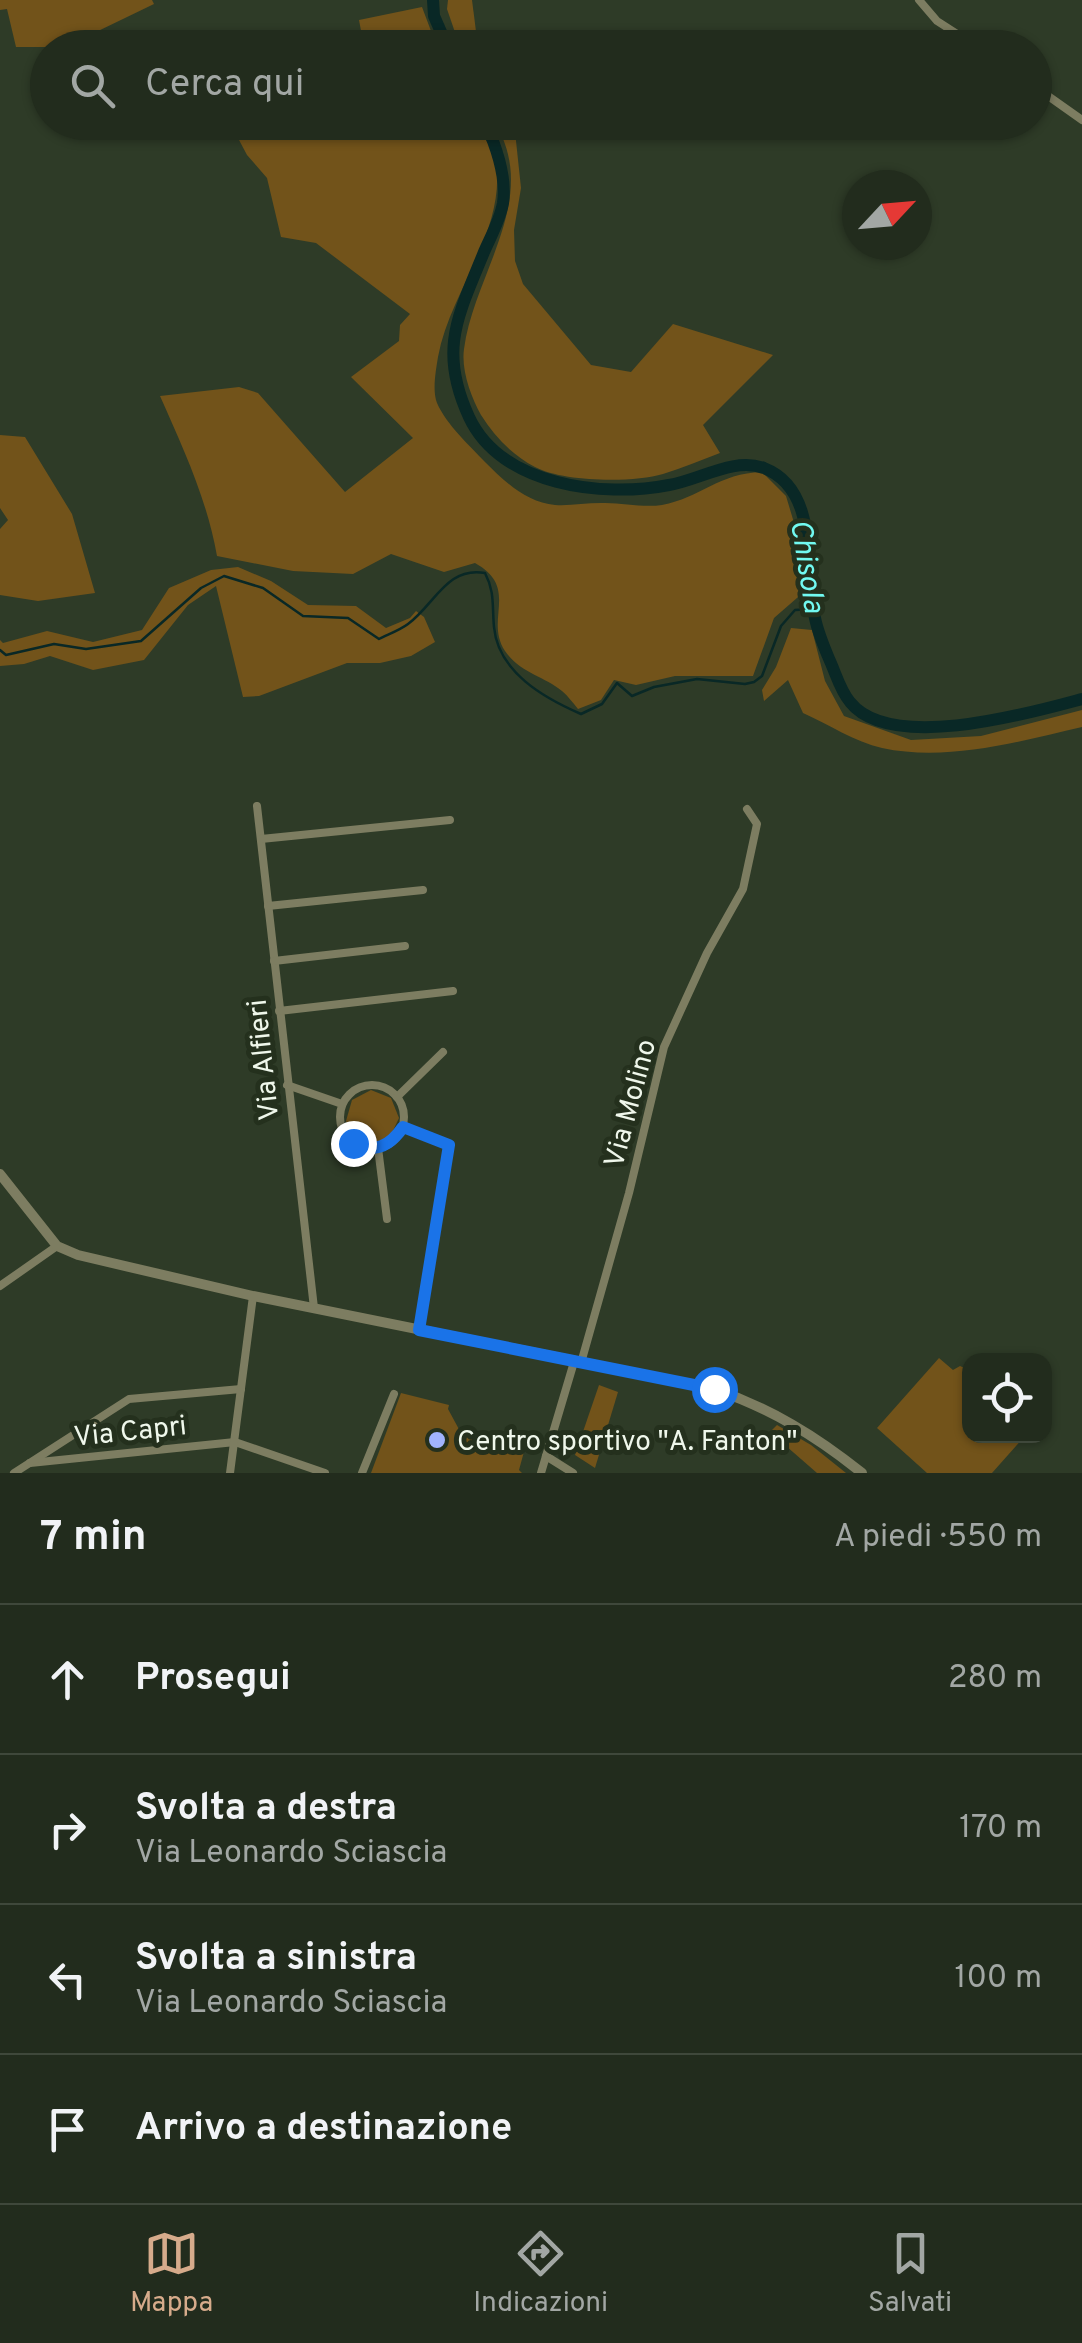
<!DOCTYPE html>
<html lang="it">
<head>
<meta charset="utf-8">
<style>
	:root { --surface:#222c1d; --page:#2a3426; --text:#f1f3f6; --muted:#a2a7a4; --line:#3f483b; --accent:#d6ab8b }
	body { margin:0; font-family:Overpass,sans-serif; background:var(--page); color:var(--text) }
	.controls { position:absolute; right:30px; bottom:30px; display:grid; overflow:hidden; border-radius:20px; box-shadow:0 2px 8px #0004 }
	.controls button { width:90px; height:90px; display:grid; place-items:center; padding:0; border:0; border-bottom:2px solid var(--line); background:var(--surface); color:var(--text); font:50px sans-serif }
	.compass { position:absolute; left:842px; top:170px; width:90px; height:90px; border-radius:50%; background:var(--surface); box-shadow:0 2px 8px #0004; rotate:64deg }
	.stop { position:absolute; width:30px; height:30px; margin:-22px; border:8px solid #1a73e8; border-radius:50%; background:#fff }
	.stop.end { background:#1a73e8; border-color:#fff; box-shadow:0 2px 10px #0008 }
	.list { margin:0; padding:0; list-style:none }
	h2 { display:flex; justify-content:space-between; align-items:center; height:130px; margin:0; padding:0 40px; font-size:42px }
	h2 small { font-size:32px; font-weight:400; color:var(--muted) }
	.list li { display:grid; grid-template-columns:65px 1fr auto; gap:30px; align-items:center; box-sizing:border-box; height:150px; padding:0 40px; border-top:2px solid var(--line) }
	.list b { display:block; font-size:38px; white-space:nowrap }
	.list p { margin:0; font-size:32px; white-space:nowrap; color:var(--muted) }
	.list em { font-size:32px; font-style:normal; color:var(--muted) }
	.icon { flex:none; width:55px; height:55px; fill:none; stroke:currentColor; stroke-width:2; stroke-linecap:round; stroke-linejoin:round }
	.map { position:relative; flex:none; width:1082px; height:1473px; overflow:hidden }
	.search { position:absolute; background:var(--surface); box-shadow:0 2px 8px #0004; left:30px; right:30px; top:30px; height:110px; display:flex; align-items:center; gap:25px; box-sizing:border-box; padding:0 35px; border-radius:55px; color:var(--muted); font-size:38px }
	.sheet { height:730px; background:var(--surface) }
	nav { display:flex; justify-content:space-around; align-items:center; box-sizing:border-box; height:140px; border-top:2px solid var(--line); background:var(--surface); font-size:28px; color:var(--muted) }
	nav a { display:grid; justify-items:center; gap:5px }
	nav .on { color:var(--accent) }
	.map>svg:first-child { display:block }
</style>
</head>
<body>
<div class="map">
<svg width="1082" height="1473" viewBox="0 0 1082 1473">
	<rect width="100%" height="100%" fill="#2e3b27"/>
	<!-- green -->
	<g fill="#72531a">
		<path d="M0 0H152L154 4 65 47H16L7 9 0 10Z"/>
		<path d="M448 0H472L478 47H460L447 9Z"/>
		<path d="M422 7 437 47H364L359 20Z"/>
		<path d="M514 122 521 188 514 230 515 261 523 284 591 365 631 372 673 324 773 355 703 425 720 453C701 460 682 468 663 474 633 483 563 482 535 467 512 455 494 436 481 415 471 397 461 370 464 349 474 273 541 199 495 123Z"/>
		<path d="M230 123H473C482 134 493 147 496 162 506 232 450 291 438 357 436 370 432 390 437 403 446 424 469 445 485 462 504 481 527 503 555 505 570 506 585 503 601 503 620 502 642 508 662 505 700 498 719 473 762 472L786 496 798 536 805 591 774 618 753 676H675L636 685 614 680 601 700 578 709C573 703 568 696 562 691 544 676 520 673 505 651 484 619 520 588 475 563L444 572 391 554 353 574 293 571 217 556C207 499 183 448 160 396L239 387 258 393 345 492 413 438 351 377 399 341 400 325 410 314 316 243 281 237 267 178 247 155Z"/>
		<path d="M0 435 25 437 72 514 95 593 38 601 0 595V529L8 520 0 508Z"/>
		<path d="M238 567 271 581 308 605 356 606 386 628 410 618 416 611 424 617 435 642 411 656 380 663H347L259 696 243 697 216 586 188 605 144 660 93 670 50 656 24 664 0 666V640L3 643 47 631 93 642 142 630 169 588 211 570Z"/>
		<path d="M791 628 812 630 825 681 844 716 911 740 981 736 1082 710V727C1018 742 947 762 882 748 855 742 828 724 803 713L788 680 764 701 762 690 776 667Z"/>
		<path d="M371 1090 391 1098 399 1118 390 1137 375 1144 354 1137 346 1121 352 1100Z"/>
		<path d="M939 1358 953 1370 960 1366 969 1370 970 1436H1025L992 1473H927L877 1428Z"/>
		<path d="M599 1385 618 1392 595 1468 575 1455Z"/>
		<path d="M401 1393 449 1405 448 1409 461 1433 525 1448 519 1470 522 1473H371Z"/>
		<path d="M777 1425 811 1445 846 1473H817L770 1432Z"/>
	</g>
	<g fill="none" stroke-linecap="round" stroke-linejoin="round">
		<!-- stream -->
		<path stroke="#092826" stroke-width="2.5" d="M0 650 6 655 54 644 86 649 141 641 201 588 224 576 263 588 303 616 348 618 379 639C389 634 400 630 408 624 435 604 447 566 485 573 495 592 492 606 494 627 498 672 544 698 581 714L602 704 617 683 632 696 654 687 697 679 745 684 754 682 762 676 781 626 795 610 813 609"/>
		<!-- river -->
		<g stroke="#092826" stroke-width="12">
			<path d="M433 0 434 16 448 48"/>
			<path d="M485 122C496 146 507 176 503 203 500 220 491 236 484 252 458 316 438 350 469 417 501 486 603 498 669 485 700 480 733 457 764 468 821 490 804 573 815 618 818 633 824 647 830 661 836 674 840 690 850 702 890 753 1030 713 1082 699"/>
		</g>
		<!-- minor -->
		<g stroke="#7d7d61" stroke-width="8">
			<path d="M919 0 937 21 979 48"/>
			<path d="M1034 86 1082 120"/>
			<path d="M257 806 314 1308"/>
			<path d="M261 839 450 820"/>
			<path d="M268 906 423 890"/>
			<path d="M274 961 405 946"/>
			<path d="M279 1011 453 991"/>
			<circle cx="372" cy="1117" r="32"/>
			<path d="M287 1085 342 1104"/>
			<path d="M397 1097 443 1052"/>
			<path d="M403 1127 449 1145 419 1330"/>
			<path d="M378 1148 387 1219"/>
			<path d="M0 1286 57 1246"/>
			<path d="M581 1363 629 1193 664 1047 707 953 743 889 757 824 747 809"/>
			<path d="M546 1456 573 1473"/>
			<path d="M30 1463 235 1442 325 1473"/>
			<path d="M14 1473 129 1399 241 1389"/>
			<path d="M230 1473 253 1296"/>
			<path d="M362 1473 394 1394"/>
			<path d="M541 1473 574 1362"/>
		</g>
		<!-- tertiary -->
		<path stroke="#7d7d61" stroke-width="10" d="M0 1174 57 1246 78 1255 253 1296 714 1389C770 1408 816 1436 862 1473"/>
	</g>
	<g fill="none" stroke-linecap="round" stroke-linejoin="round">
		<!-- route -->
		<path stroke="#1a73e8" stroke-width="12" d="M353 1143C375 1154 390 1146 403 1127L449 1145 419 1330 714 1389"/>
	</g>
	<!-- markers -->
	<circle fill="#a1b3fd" stroke="#24301d" stroke-width="4" cx="437" cy="1440" r="10"/>
	<g text-anchor="middle" stroke-width="10" stroke-linejoin="round" paint-order="stroke">
		<!-- street labels -->
		<g font-size="28" fill="#eff7eb" stroke="#24301d">
			<text transform="translate(262 1060) rotate(-96)" y="10">Via Alfieri</text>
			<text transform="translate(629 1103) rotate(-75)" y="10">Via Molino</text>
			<text transform="translate(130 1430) rotate(-6)" y="10">Via Capri</text>
		</g>
		<!-- poi labels -->
		<g font-size="28" fill="#eff7eb" stroke="#24301d" text-anchor="start">
			<text x="457" y="1450">Centro sportivo "A. Fanton"</text>
		</g>
		<!-- water labels -->
		<g font-size="30" font-style="italic" fill="#71f9f1" stroke="#24301d">
			<text transform="translate(808 566) rotate(81)" y="10">Chisola</text>
		</g>
	</g>
</svg>
<div class="controls">
<button><svg class="icon" aria-label="locate" viewBox="0 0 24 24"><circle cx="12" cy="12" r="6"/><path d="M12 2v4M12 18v4M2 12h4M18 12h4"/></svg></button>
</div>
<svg class="compass" viewBox="-18 -18 36 36"><path d="M0-13l5 13h-10z" fill="#e53935"/><path d="M0 13l5-13h-10z" fill="#a2a7a4"/></svg>
<div class="stop" style="left:714px;top:1389px"></div>
<div class="stop end" style="left:353px;top:1143px"></div>
<div class="search"><svg class="icon" aria-label="search" viewBox="0 0 24 24"><circle cx="10" cy="10" r="6"/><path d="M15 15l6 6"/></svg>Cerca qui</div>
</div>
<section class="sheet">
<h2>7 min<small>A piedi · 550 m</small></h2>
<ul class="list">
<li><svg class="icon" aria-label="ahead" viewBox="0 0 24 24"><path d="M12 20V5M6 11l6-6 6 6"/></svg><div><b>Prosegui</b></div><em>280 m</em></li>
<li><svg class="icon" aria-label="right" viewBox="0 0 24 24"><path d="M7 20v-9h11M14 6l5 5-5 5"/></svg><div><b>Svolta a destra</b><p>Via Leonardo Sciascia</p></div><em>170 m</em></li>
<li><svg class="icon" aria-label="left" viewBox="0 0 24 24"><path d="M17 20v-9H6M10 6l-5 5 5 5"/></svg><div><b>Svolta a sinistra</b><p>Via Leonardo Sciascia</p></div><em>100 m</em></li>
<li><svg class="icon" aria-label="arrive" viewBox="0 0 24 24"><path d="M6 21V4h12l-3 4 3 4H6"/></svg><div><b>Arrivo a destinazione</b></div></li>
</ul>
</section>
<nav>
<a class="on"><svg class="icon" aria-label="map" viewBox="0 0 24 24"><path d="M3 6l6-2 6 2 6-2v14l-6 2-6-2-6 2zM9 4v14M15 6v14"/></svg>Mappa</a>
<a><svg class="icon" aria-label="directions" viewBox="0 0 24 24"><path d="M12 3l9 9-9 9-9-9zM9 14v-3h6M13 9l2 2-2 2"/></svg>Indicazioni</a>
<a><svg class="icon" aria-label="saved" viewBox="0 0 24 24"><path d="M7 4h10v16l-5-4-5 4z"/></svg>Salvati</a>
</nav>
</body>
</html>
